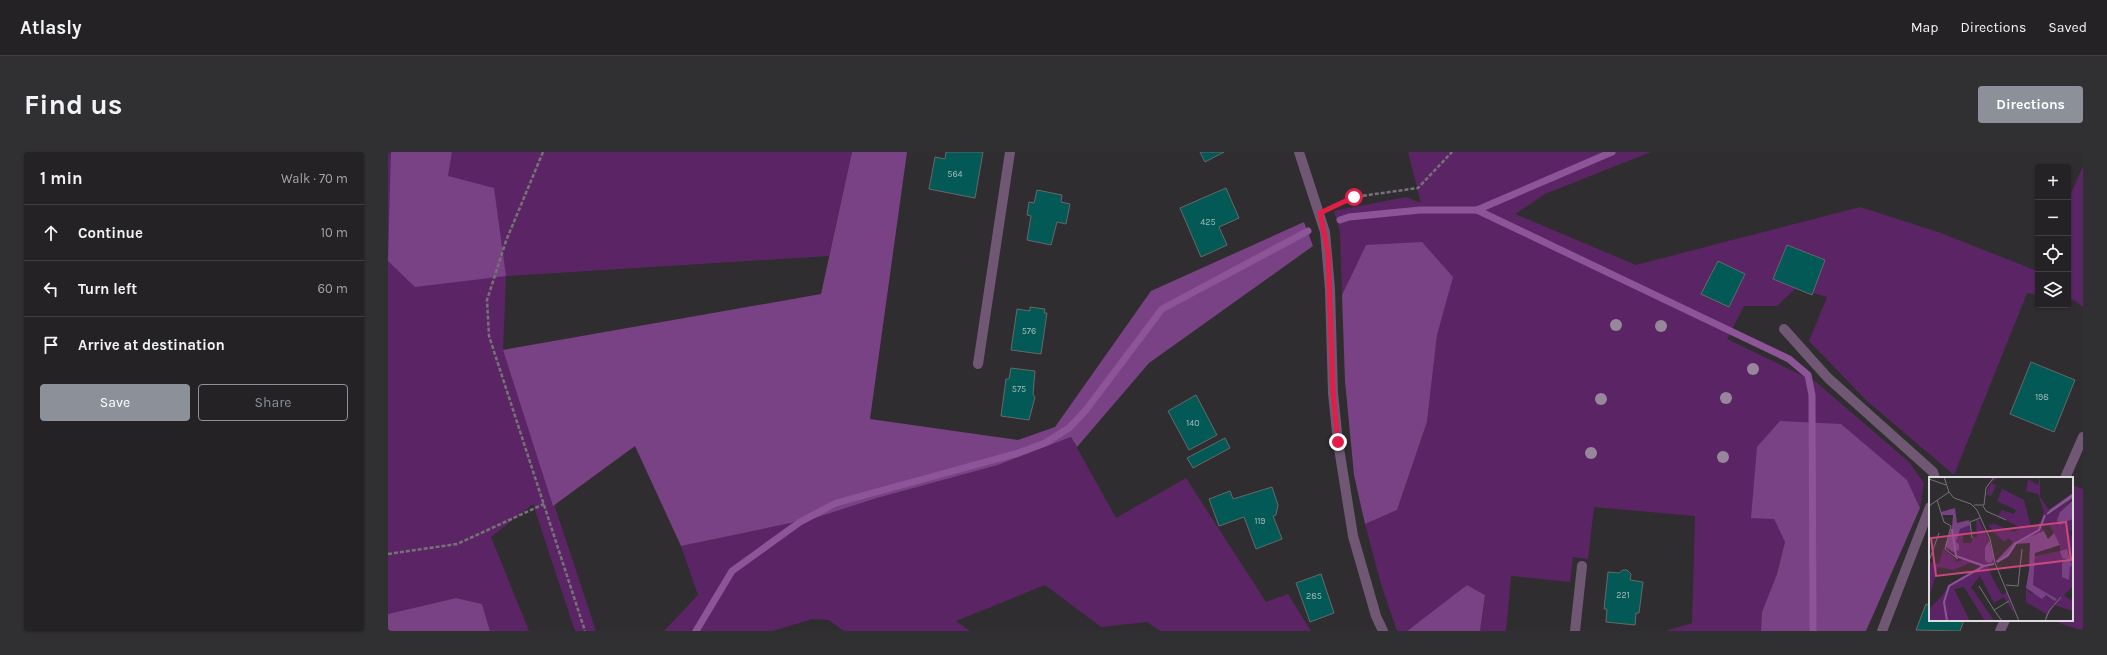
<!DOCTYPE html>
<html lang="en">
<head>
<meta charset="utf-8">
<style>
	:root { --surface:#242224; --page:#302f31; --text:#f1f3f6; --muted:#a3a4a6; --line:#413f41; --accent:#8c9099 }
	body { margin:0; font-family:Karla,sans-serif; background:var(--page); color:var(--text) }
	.controls { position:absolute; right:12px; top:12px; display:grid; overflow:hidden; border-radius:4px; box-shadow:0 1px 3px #0004 }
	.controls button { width:36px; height:36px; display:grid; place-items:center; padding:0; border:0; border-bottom:1px solid var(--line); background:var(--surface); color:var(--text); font:20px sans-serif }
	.stop { position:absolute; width:12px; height:12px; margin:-9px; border:3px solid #e11d48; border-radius:50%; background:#fff }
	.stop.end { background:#e11d48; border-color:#fff; box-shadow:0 1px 4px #0008 }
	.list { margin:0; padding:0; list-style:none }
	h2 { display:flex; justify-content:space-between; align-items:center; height:52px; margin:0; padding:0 16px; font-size:17px }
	h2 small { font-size:13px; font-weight:400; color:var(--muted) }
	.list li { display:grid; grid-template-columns:26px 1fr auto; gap:12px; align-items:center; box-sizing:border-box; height:56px; padding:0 16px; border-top:1px solid var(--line) }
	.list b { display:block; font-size:15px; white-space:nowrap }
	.list em { font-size:13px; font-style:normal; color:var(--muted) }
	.actions { display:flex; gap:8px; padding:12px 16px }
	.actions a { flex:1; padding:9px 0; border:1px solid var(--accent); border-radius:4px; text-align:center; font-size:14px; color:var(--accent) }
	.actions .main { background:var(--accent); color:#fff }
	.icon { flex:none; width:22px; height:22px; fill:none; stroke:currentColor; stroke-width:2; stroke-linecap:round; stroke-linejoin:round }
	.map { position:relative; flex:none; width:1695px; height:479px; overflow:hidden; border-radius:4px }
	header { display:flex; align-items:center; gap:24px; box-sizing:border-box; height:56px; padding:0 20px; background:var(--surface); border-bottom:1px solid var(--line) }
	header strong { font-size:19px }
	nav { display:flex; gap:22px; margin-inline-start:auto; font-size:14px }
	.intro { display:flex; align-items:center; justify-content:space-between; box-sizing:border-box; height:96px; padding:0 24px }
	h1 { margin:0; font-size:28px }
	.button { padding:10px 18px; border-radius:4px; background:var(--accent); color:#fff; font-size:14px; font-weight:700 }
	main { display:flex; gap:24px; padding:0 24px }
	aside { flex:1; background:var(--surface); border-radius:4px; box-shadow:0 1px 3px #0004 }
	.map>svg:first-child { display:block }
</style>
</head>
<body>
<header>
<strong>Atlasly</strong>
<nav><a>Map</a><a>Directions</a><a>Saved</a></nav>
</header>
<div class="intro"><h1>Find us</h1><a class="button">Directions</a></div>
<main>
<aside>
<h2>1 min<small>Walk · 70 m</small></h2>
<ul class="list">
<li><svg class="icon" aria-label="ahead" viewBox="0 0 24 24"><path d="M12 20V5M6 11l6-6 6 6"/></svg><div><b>Continue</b></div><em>10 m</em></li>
<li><svg class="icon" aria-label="left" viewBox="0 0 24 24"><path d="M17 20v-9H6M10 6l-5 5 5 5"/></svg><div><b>Turn left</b></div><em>60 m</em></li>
<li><svg class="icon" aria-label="arrive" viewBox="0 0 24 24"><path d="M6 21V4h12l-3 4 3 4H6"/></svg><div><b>Arrive at destination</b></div></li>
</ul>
<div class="actions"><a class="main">Save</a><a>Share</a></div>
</aside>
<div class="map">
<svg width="1695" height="479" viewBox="0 0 1695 479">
	<rect width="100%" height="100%" fill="#302d30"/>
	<!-- green -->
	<g fill="#5b2565">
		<path d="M0 0 60 24 64 0H464L441 104 118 124 115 198 208 479H187L145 352 103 385 141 479H102L94 452 68 446 0 462Z"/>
		<path d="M1020 0H1263L1157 42 1127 62 1248 113 1472 55 1553 81 1649 119 1650 117V143L1639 141 1566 323 1479 249 1421 189 1439 145 1408 136 1389 154H1356L1339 187 1428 230 1521 310 1536 331 1532 356 1519 328 1386 367 1397 390 1389 422 1374 460 1373 479H1277L1304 471 1307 364 1206 355 1200 407 1185 405 1182 430 1123 424 1118 479H1092L1097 443 1079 433 1019 479H1009L993 432 977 372 1009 358 1039 270 1049 183 1064 125 978 93 954 143 952 80 946 59 1018 45 1033 51Z"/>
		<path d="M1695 14V155L1686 148 1680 147V48Z"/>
		<path d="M683 285 728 366 798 326 878 450 900 442 923 479H772L759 470 713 475 657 433 568 469 582 479H456L441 468 424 467 385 479H276L310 443 293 394 427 366 489 346 610 313Z"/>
		<path d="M1684 333 1695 337V479L1663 468H1684Z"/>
	</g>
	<!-- forest -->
	<g fill="#794284">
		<path d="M3 0H64L60 24 106 36 118 124 27 135 0 109Z"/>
		<path d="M464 0H519L482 267 630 288 667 275 763 139 916 70 925 94 761 211 689 295 683 285 610 313 489 346 427 366 293 394 247 294 165 354 115 198 433 142Z"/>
		<path d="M1034 90 1065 125 1049 183 1039 270 1009 358 977 372 966 323 957 229 954 143 978 93Z"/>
		<path d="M1392 269 1453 272 1519 328 1532 356 1478 479H1373L1374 460 1389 422 1397 390 1386 367 1363 366 1369 295Z"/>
		<path d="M1079 433 1097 443 1092 479H1019Z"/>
		<path d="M68 446 94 452 102 479H0V462Z"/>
	</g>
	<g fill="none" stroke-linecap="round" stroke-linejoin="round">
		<!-- stream -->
		<g stroke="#8d5598" stroke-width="7">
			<path d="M1089 58 1224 0"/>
			<path d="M952 68 961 65 1032 58H1089L1401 207 1420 223 1424 243 1425 479"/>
			<path d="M308 479 344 419 412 370 448 351 630 301 657 291 681 276 698 258 774 157 920 79"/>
		</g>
	</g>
	<!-- building -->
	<g fill="#025956" stroke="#656969">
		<path d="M558 0H595L587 46 541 37 547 5 557 7Z"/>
		<path d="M812 0H836L817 10Z"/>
		<path d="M838 36 851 66 831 75 839 93 813 105 792 56Z"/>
		<path d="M649 38 674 43 673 50 682 52 678 72 669 70 663 93 639 88 643 64 639 63 641 50 646 51Z"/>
		<path d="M1399 93 1437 108 1424 143 1385 127Z"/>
		<path d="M1330 109 1357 122 1341 155 1313 142Z"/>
		<path d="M642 155 657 157 656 161H659L653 202 623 198 629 157 642 159Z"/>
		<path d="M1643 210 1687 228 1666 280 1622 262Z"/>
		<path d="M623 216 647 219 645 242 647 245 641 268 613 264 618 227H621Z"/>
		<path d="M808 243 829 283 801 298 780 259Z"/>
		<path d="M837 286 842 296 805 316 799 306Z"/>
		<path d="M884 335 890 353 888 363 885 364 894 387 868 397 856 365 831 374 821 347 842 339 845 347Z"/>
		<path d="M1235 418H1239L1243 422 1242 428 1255 430 1251 461H1248L1247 473 1218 470 1219 457H1216L1220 420 1231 421Z"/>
		<path d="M933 422 946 461 922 470 908 431Z"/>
		<path d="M1538 452 1542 453V468H1576L1572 479 1528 478Z"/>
	</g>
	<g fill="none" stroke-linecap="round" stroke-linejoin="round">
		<!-- path -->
		<g stroke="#757376" stroke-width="2.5" stroke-dasharray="4 2" stroke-linecap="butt">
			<path d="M155 0 118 89 99 148 101 184 197 479"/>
			<path d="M947 54 966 45 1030 36 1064 0"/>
			<path d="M0 402 69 392 156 352"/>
		</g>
		<!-- lane -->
		<path stroke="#705875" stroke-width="10" d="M1187 479 1194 414"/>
		<!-- street -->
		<g stroke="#705875" stroke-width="10">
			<path d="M911 0 937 80 942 137 945 241 950 290 965 384 988 464 995 479"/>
			<path d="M1396 177 1440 226 1545 320 1547 326"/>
			<path d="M590 212 622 0"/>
			<path d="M1677 326 1695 285"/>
			<path d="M1494 479 1542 355"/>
			<path d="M1612 479 1617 468"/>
		</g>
	</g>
	<!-- trees -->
	<g fill="#98869c">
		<circle cx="1228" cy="173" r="6"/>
		<circle cx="1273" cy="174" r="6"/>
		<circle cx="1365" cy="217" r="6"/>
		<circle cx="1338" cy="246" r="6"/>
		<circle cx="1213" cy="247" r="6"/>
		<circle cx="1203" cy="301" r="6"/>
		<circle cx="1335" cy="305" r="6"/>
	</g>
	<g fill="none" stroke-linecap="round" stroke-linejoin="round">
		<!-- route -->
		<path stroke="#e11d48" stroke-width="5" d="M950 290 945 240 940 100 932 61 966 45"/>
	</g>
	<g text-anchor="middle" stroke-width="3.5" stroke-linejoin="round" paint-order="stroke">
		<!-- number labels -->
		<g font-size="9" fill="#a6bbbc">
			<text x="567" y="25">564</text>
			<text x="820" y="73">425</text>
			<text x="641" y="182">576</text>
			<text x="631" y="240">575</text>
			<text x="1654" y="248">198</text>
			<text x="805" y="274">140</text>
			<text x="872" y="372">119</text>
			<text x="1235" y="446">221</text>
			<text x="926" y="447">285</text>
		</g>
	</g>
	<!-- overview -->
	<g transform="translate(1541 325)">
		<rect width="144" height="144" fill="#302d30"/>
		<path d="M70 0 62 6 95 23 102 50 111 46 115 35 109 17 97 14 99 2 109 8 111 0V20L120 33 118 36 121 37 144 21 131 35 128 43 139 45 144 42V52L140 55 144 62V109L135 118 144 125V134L125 128 116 144 117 137 97 125V111L101 116 117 118 126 123 128 122 104 108V92L106 79 131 74V68L119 45 113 50 115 54 85 67 80 61 75 65 66 56 59 48 66 47 85 55 92 51 69 39 73 33 85 37 87 33 68 24 73 12 67 9 62 19 57 17 64 1ZM141 74 142 85 139 103 133 86ZM47 43H50L60 63 58 64 56 83 65 81 66 87 59 89 63 100 73 118 78 115 86 139 75 120 65 126 51 99 42 110 65 144H56L35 110 25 112 41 144H0V132L13 119 20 108 51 89 41 86 24 93 9 90 0 121V85L10 87 14 72 27 82 26 85 32 84 33 81 16 71 28 67V58L31 52 38 49 41 48 42 54 34 58V66H42L44 60H48Z" fill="#5b2565" fill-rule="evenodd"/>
		<path d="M144 16V21L118 38 120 33ZM144 23V42L130 48 128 43 131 35ZM26 31 28 46 40 43 41 48 31 52 27 65 30 67V73L24 75 16 69 23 50 24 38H13L12 35ZM115 54 119 62 125 56 131 68 106 76 104 108 128 122 126 124 117 118 113 122 97 111 100 93 101 66 86 67 80 79 68 86 67 84 84 66ZM60 63 65 81 63 85 59 86 56 83V71ZM138 72 143 88 141 90 140 103 133 100V86L137 82 133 81 131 74Z" fill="#794284"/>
		<path fill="none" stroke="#8d5598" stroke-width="2" d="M118 37 144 18M23 52 27 79 55 89M68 85 79 78 87 66 110 53 116 38M18 144 15 125 20 109 55 89 65 87"/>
		<path fill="none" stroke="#757376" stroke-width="1" d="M15 0 20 15 25 21 42 27 48 33 61 62 66 86 90 144M0 2 17 8M8 23 15 45 22 49 16 72 29 82M45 28H55L57 11 65 0M0 29 20 15M54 29 57 34 77 43M43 61 41 45 51 41M0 84 10 56M77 108 89 109 93 72M50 109 65 133 80 124M65 133 73 144M116 144 120 134 132 120"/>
		<path fill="#c9497c" fill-opacity="0.15" stroke="#c9497c" stroke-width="2" d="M137 45 142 83 7 99 2 61Z"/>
		<rect width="144" height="144" fill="none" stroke="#dddcde" stroke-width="2"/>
	</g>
</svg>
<div class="controls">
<button>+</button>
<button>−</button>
<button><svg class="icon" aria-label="locate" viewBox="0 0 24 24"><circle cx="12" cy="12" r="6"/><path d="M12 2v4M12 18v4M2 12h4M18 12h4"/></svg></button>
<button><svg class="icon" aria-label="layers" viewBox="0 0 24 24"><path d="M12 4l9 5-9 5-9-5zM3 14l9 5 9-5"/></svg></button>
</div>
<div class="stop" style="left:966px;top:45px"></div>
<div class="stop end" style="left:950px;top:290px"></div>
</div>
</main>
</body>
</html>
